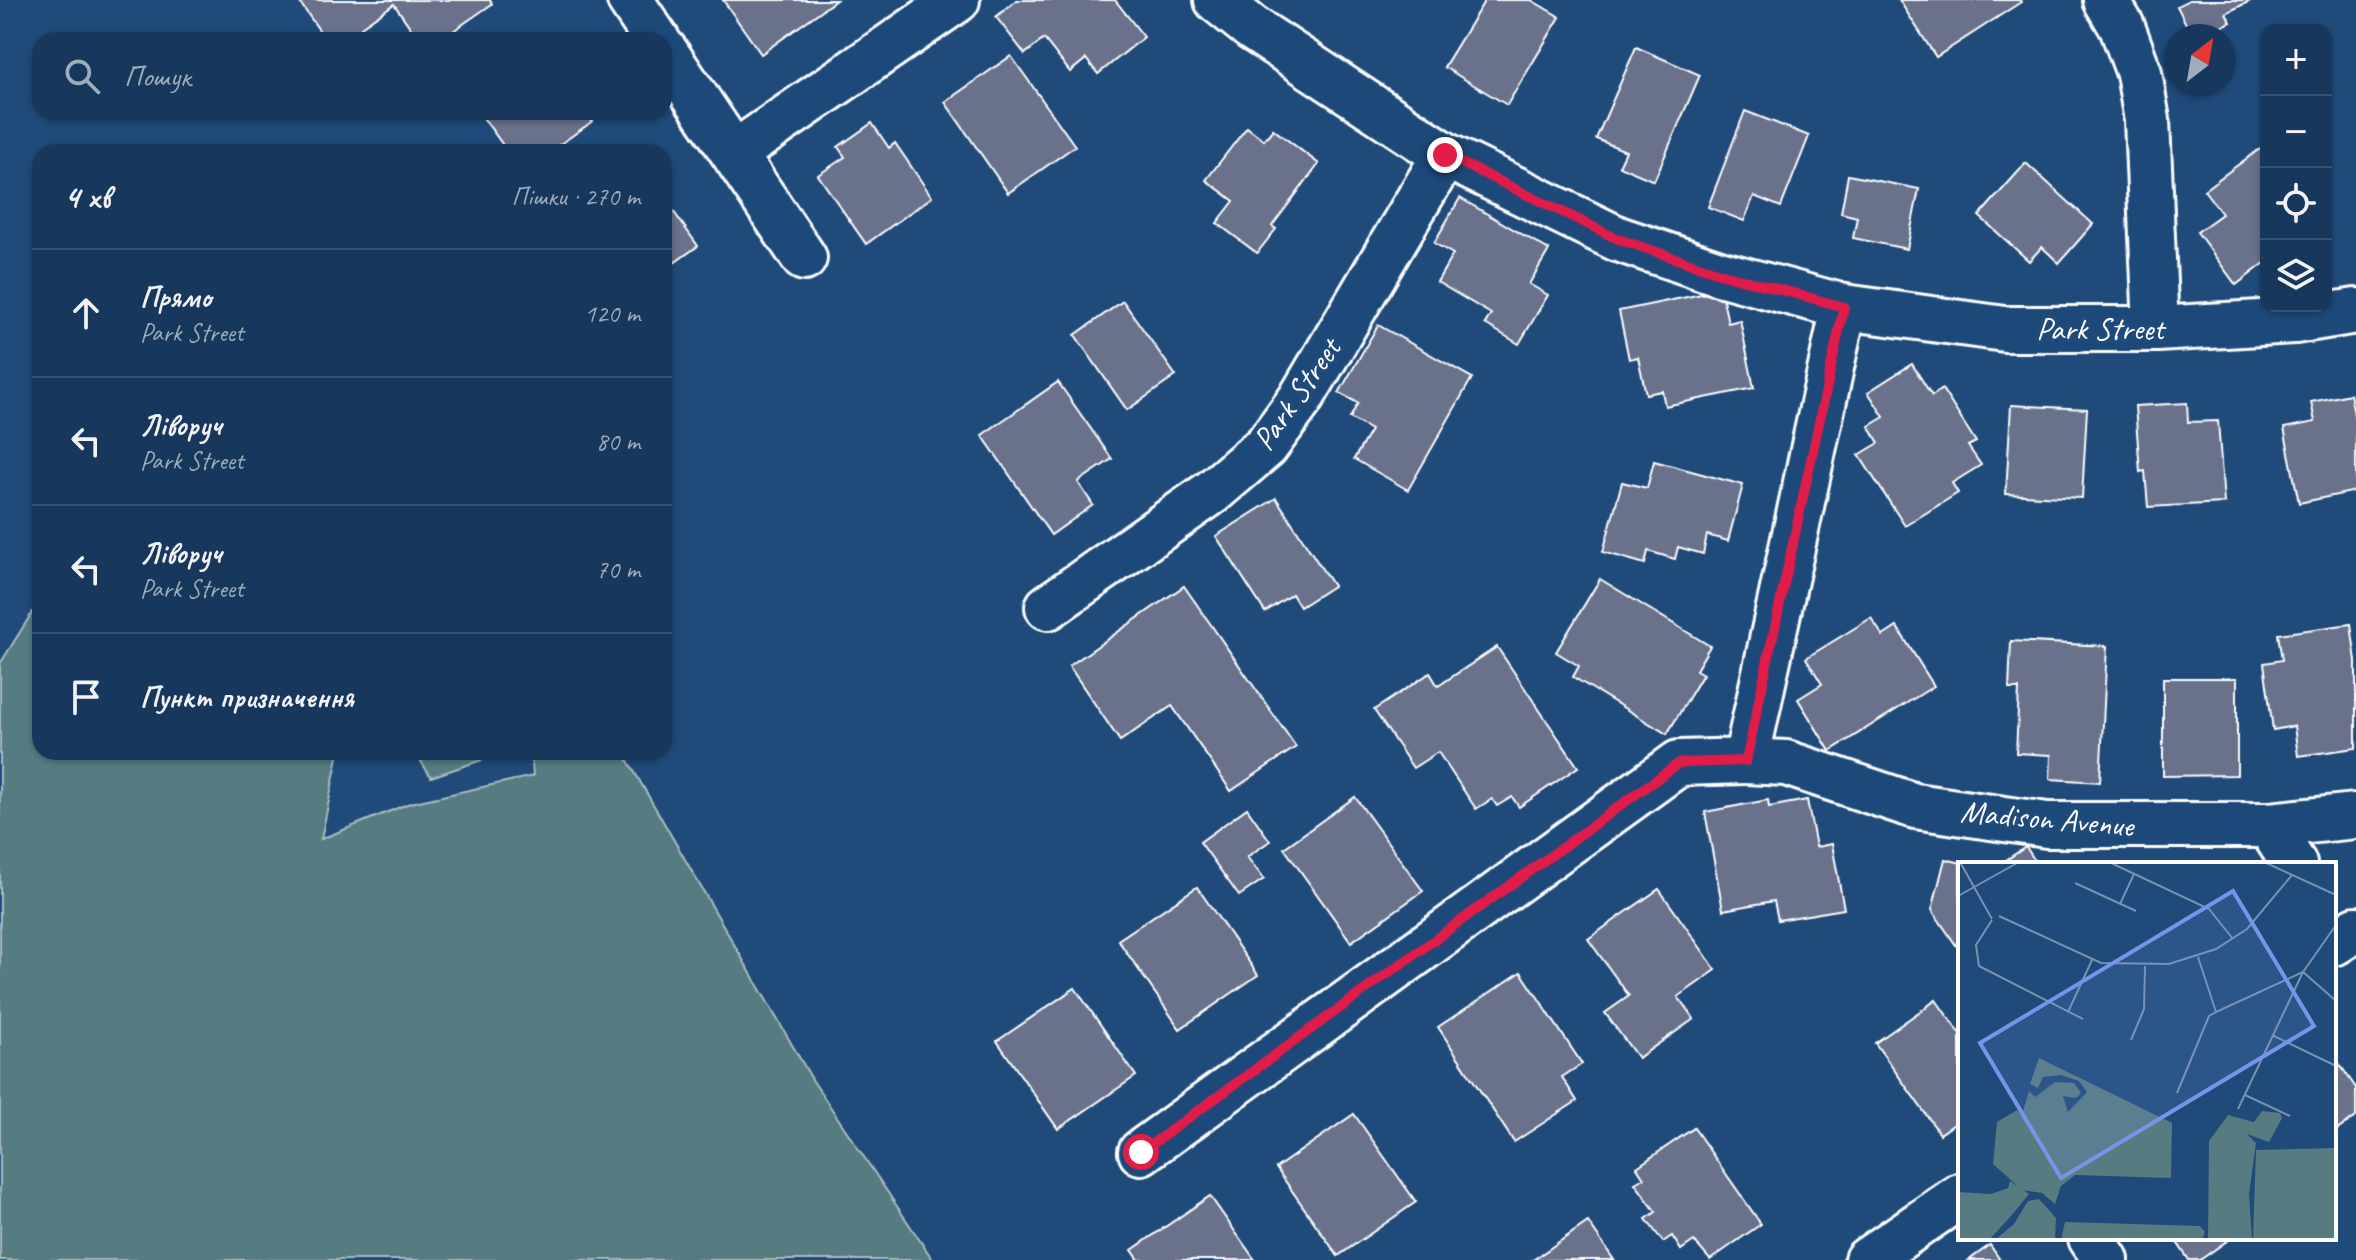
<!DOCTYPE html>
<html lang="uk">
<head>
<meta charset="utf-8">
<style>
	:root { --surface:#17385c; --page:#203f62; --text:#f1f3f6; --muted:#9eacbb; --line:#365272 }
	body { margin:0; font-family:Caveat,sans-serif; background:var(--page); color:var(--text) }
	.controls { position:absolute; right:24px; top:24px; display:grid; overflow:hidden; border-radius:16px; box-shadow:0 2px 6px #0004 }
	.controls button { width:72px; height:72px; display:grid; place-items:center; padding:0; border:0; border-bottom:2px solid var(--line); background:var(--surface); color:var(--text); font:40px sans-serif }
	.compass { position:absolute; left:2164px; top:24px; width:72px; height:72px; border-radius:50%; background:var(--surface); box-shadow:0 2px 6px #0004; rotate:31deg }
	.stop { position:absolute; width:24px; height:24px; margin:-18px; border:6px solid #e11d48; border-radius:50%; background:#fff }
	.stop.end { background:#e11d48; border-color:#fff; box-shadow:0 2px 8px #0008 }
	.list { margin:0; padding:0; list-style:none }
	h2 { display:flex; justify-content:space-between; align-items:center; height:104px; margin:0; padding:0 32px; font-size:34px }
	h2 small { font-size:26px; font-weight:400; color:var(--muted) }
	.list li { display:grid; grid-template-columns:52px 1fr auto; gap:24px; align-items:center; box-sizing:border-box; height:128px; padding:0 32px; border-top:2px solid var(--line) }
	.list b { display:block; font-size:30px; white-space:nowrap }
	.list p { margin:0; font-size:26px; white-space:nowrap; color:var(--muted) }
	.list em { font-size:26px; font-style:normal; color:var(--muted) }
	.icon { flex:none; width:44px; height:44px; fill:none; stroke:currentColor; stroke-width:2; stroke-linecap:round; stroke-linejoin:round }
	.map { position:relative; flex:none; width:2356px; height:1260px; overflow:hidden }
	.search { position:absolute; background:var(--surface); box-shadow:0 2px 6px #0004; left:32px; top:32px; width:640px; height:88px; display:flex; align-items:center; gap:20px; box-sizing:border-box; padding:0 28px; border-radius:24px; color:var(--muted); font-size:30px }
	.panel { position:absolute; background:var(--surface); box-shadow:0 2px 6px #0004; left:32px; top:144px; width:640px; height:616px; border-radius:24px }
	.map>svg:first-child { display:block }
</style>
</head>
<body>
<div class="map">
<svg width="2356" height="1260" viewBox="0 0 2356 1260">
	<rect width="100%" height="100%" fill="#1f4a7a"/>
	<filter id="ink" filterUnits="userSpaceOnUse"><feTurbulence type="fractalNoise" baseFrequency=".0125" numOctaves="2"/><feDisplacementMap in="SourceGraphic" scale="16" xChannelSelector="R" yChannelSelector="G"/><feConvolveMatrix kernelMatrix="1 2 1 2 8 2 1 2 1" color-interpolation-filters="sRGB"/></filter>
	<g filter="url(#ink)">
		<!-- green -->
		<g fill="#567b81" stroke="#aabdc0" stroke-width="2">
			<path d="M40 600V752H339L321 839 410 803 533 776 531 752H623L813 1081 933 1260H0V664Z"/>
			<path d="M415 752H488V758L431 777Z"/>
		</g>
		<!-- building -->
		<g fill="#69718b" stroke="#fff" stroke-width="2">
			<path d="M298 0H490L492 4 440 40H419L394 4 361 27 370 40H326Z"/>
			<path d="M723 0H836L761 54Z"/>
			<path d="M1017 0H1115L1144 37 1098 74 1086 59 1070 72 1044 39 1025 54 996 17Z"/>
			<path d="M1485 0H1531L1560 17 1507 105 1444 67Z"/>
			<path d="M1899 0H2020L2021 2 1936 57Z"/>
			<path d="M2189 0H2252L2226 13 2231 22 2202 36H2192L2177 6Z"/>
			<path d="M1636 47 1700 75 1654 181 1619 166 1626 151 1596 139Z"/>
			<path d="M1011 56 1075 146 1008 193 945 102Z"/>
			<path d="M1745 111 1809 136 1781 207 1754 196 1744 221 1708 207Z"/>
			<path d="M479 112H587L593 121 549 152H508Z"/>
			<path d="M872 123 889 148 895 143 932 197 866 244 818 175 845 157 838 147Z"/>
			<path d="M1247 127 1264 140 1273 129 1319 164 1272 226 1276 229 1257 253 1217 223 1234 201 1206 180Z"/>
			<path d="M2261 148 2266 155V262L2236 285 2197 232 2222 214 2204 190Z"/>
			<path d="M2026 163 2093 224 2059 263 2042 247 2029 261 1979 216Z"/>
			<path d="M1848 175 1919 189 1907 249 1853 238 1857 217 1841 213Z"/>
			<path d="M664 198 698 246 664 270Z"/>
			<path d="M1460 198 1549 250 1529 284 1548 295 1519 344 1485 324 1491 314 1437 282 1453 254 1434 243Z"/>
			<path d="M1721 290 1728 323 1740 320 1754 388 1665 406 1662 391 1646 394 1638 357 1629 359 1619 311Z"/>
			<path d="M1123 301 1176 376 1127 410 1075 335Z"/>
			<path d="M1378 325 1472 378 1408 490 1354 459 1371 430 1350 418 1358 403 1339 393Z"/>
			<path d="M1912 364 1932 396 1942 389 1976 442 1968 446 1981 465 1952 483 1958 493 1905 526 1859 455 1879 443 1869 426 1884 417 1868 392Z"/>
			<path d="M1058 382 1112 459 1078 482 1093 505 1051 535 982 435Z"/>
			<path d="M2350 394 2356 424V491L2299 503 2284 428 2315 422 2311 402Z"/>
			<path d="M2187 403 2188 422 2218 421 2224 503 2148 507 2145 471 2140 472 2135 406Z"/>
			<path d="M2011 405 2087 409 2082 498 2006 494Z"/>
			<path d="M1654 461 1743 485 1728 541 1707 535 1703 554 1678 547 1675 559 1648 551 1645 564 1603 552 1622 482 1647 488Z"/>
			<path d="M1276 498 1333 586 1300 607 1292 594 1265 612 1216 536Z"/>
			<path d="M1600 579 1710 646 1696 670 1703 674 1667 734 1573 677 1579 666 1556 652Z"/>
			<path d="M1184 586 1296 747 1231 791 1172 706 1120 741 1069 666Z"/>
			<path d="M1871 618 1883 636 1897 627 1934 686 1830 751 1798 699 1822 684 1806 658Z"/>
			<path d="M2351 624 2356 661V748L2298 756 2294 726 2273 730 2264 663 2282 660 2278 634Z"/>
			<path d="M2011 641 2107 646 2100 782 2050 779 2051 755 2016 753 2019 689H2009Z"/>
			<path d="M1497 647 1578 767 1519 807 1512 797 1497 806 1492 799 1476 809 1438 752 1413 768 1374 710 1430 673 1438 686Z"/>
			<path d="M2163 678H2237V775L2163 776Z"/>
			<path d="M1355 797 1423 891 1351 942 1284 848Z"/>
			<path d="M1768 800 1769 807 1807 800 1816 847 1832 844 1844 909 1778 920 1774 901 1723 910 1705 812Z"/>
			<path d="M1247 808 1270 841 1247 857 1264 879 1239 896 1200 842Z"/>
			<path d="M2026 847 2037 864H2000Z"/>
			<path d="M1945 859 1966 864H1960V951L1932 910Z"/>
			<path d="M1197 887 1258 975 1180 1029 1118 940Z"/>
			<path d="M1659 889 1716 970 1678 997 1694 1019 1638 1058 1605 1013 1629 996 1588 939Z"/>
			<path d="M1521 972 1582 1064 1562 1077 1577 1101 1514 1142 1438 1027Z"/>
			<path d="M1075 988 1136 1076 1058 1129 997 1041Z"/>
			<path d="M1936 1000 1960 1034V1120L1940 1134 1875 1043Z"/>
			<path d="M2334 1056 2356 1088V1117L2334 1132Z"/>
			<path d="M1354 1114 1416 1202 1338 1256 1276 1168Z"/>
			<path d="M1694 1128 1761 1224 1710 1260 1694 1241 1681 1250 1672 1236 1663 1242 1646 1219 1656 1212 1635 1183 1644 1178 1637 1167Z"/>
			<path d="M1210 1196 1255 1260H1139L1132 1250Z"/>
			<path d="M1588 1222 1614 1260H1533Z"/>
			<path d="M2174 1238H2231L2200 1260H2189Z"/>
			<path d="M1990 1245 2000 1260H1969Z"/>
		</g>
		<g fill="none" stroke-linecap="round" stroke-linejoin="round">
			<!-- minor casing -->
			<g stroke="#fff" stroke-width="50">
				<g id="minor">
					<path d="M630 0 657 40"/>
					<path d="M1217 0 1252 28 1445 155 1618 239 1719 273 1844 307 2005 329H2156L2295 321 2356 311"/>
					<path d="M2106 0 2122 27 2139 73 2147 120 2156 329"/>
					<path d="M664 50 804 258"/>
					<path d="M735 153 957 0"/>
					<path d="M1048 607 1212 492 1266 446 1300 400 1445 155"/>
					<path d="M1746 761 1786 763 1915 806 2047 825H2269L2356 816"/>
					<path d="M2269 825 2294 864"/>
					<path d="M2334 943 2356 929"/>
					<path d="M1141 1152 1679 763 1746 761 1844 307"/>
					<path d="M2091 1238 2106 1260"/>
					<path d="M1867 1260 1960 1196"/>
				</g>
			</g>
			<!-- minor -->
			<use href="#minor" stroke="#1f4a7a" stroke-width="44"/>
		</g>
	</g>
	<g fill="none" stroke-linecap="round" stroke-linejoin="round" filter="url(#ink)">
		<!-- route -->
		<path stroke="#e11d48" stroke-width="10" d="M1141 1152 1679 763 1746 761 1844 307 1719 273 1618 239 1445 155"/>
	</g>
	<g text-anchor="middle" stroke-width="8" stroke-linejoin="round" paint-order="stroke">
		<!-- street labels -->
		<g font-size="32" fill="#fff" stroke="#1f4a7a">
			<text x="2100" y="339">Park Street</text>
			<text transform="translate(1296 394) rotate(-55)" y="11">Park Street</text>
			<text transform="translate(2047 818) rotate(5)" y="11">Madison Avenue</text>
		</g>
	</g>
	<!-- overview -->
	<g transform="translate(1958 862)">
		<rect width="378" height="378" fill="#1f4a7a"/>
		<path d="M81 196 214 261 213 316 117 313 103 324 97 342 84 331 64 328 35 302 39 260 59 248 64 253 71 229 77 235 97 220 116 221 123 231 118 236 105 234 110 250 129 230 121 219 103 213 85 215 80 226 72 222ZM304 249 322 251 324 256 311 280 289 272 298 281 291 332 294 378H250L251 279 270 253 296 260ZM378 286V378H295L298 288ZM52 319 71 332 53 354 31 378H0V330L33 332 50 326ZM81 337 98 356 97 378H37L56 362 70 339ZM107 360 242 364 247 370 244 378H103Z" fill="#567b81"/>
		<path fill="none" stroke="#7992af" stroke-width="2" d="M2 0 34 57M151 0 251 47 275 77M306 0 378 33M117 21 178 49M0 34 61 0M162 42 176 12M41 54 143 101 211 102 258 87 289 67 334 13M34 58 18 83 21 104 125 157M110 150 134 98M258 150 345 110 378 63M314 173 378 204M173 178 186 147 187 104M219 231 251 154 258 150 240 95M287 233 332 254M280 247 345 110 378 139"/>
		<path fill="#7795e8" fill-opacity="0.15" stroke="#7795e8" stroke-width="4" d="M275 29 356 164 103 316 22 181Z"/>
		<rect width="378" height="378" fill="none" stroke="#fff" stroke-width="4"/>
	</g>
</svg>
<div class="controls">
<button>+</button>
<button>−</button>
<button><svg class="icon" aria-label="locate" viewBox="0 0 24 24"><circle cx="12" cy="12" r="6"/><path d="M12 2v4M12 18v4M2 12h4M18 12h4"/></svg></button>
<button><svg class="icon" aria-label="layers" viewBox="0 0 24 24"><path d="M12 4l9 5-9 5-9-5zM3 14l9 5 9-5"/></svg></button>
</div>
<svg class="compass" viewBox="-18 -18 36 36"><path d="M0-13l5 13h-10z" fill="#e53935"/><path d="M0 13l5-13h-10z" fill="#9eacbb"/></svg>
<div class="stop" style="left:1141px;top:1152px"></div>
<div class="stop end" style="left:1445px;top:155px"></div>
<div class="search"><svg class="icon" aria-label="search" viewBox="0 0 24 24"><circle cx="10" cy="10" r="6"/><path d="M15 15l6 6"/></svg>Пошук</div>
<section class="panel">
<h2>4 хв<small>Пішки · 270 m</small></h2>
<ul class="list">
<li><svg class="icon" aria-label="ahead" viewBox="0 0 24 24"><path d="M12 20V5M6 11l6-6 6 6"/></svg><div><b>Прямо</b><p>Park Street</p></div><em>120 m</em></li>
<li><svg class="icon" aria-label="left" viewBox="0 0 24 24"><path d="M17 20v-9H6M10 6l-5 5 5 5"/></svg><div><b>Ліворуч</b><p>Park Street</p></div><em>80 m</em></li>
<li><svg class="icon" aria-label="left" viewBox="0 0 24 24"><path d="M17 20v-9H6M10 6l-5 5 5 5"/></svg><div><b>Ліворуч</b><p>Park Street</p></div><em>70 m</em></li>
<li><svg class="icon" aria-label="arrive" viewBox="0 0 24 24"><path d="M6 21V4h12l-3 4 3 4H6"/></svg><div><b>Пункт призначення</b></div></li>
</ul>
</section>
</div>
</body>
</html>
